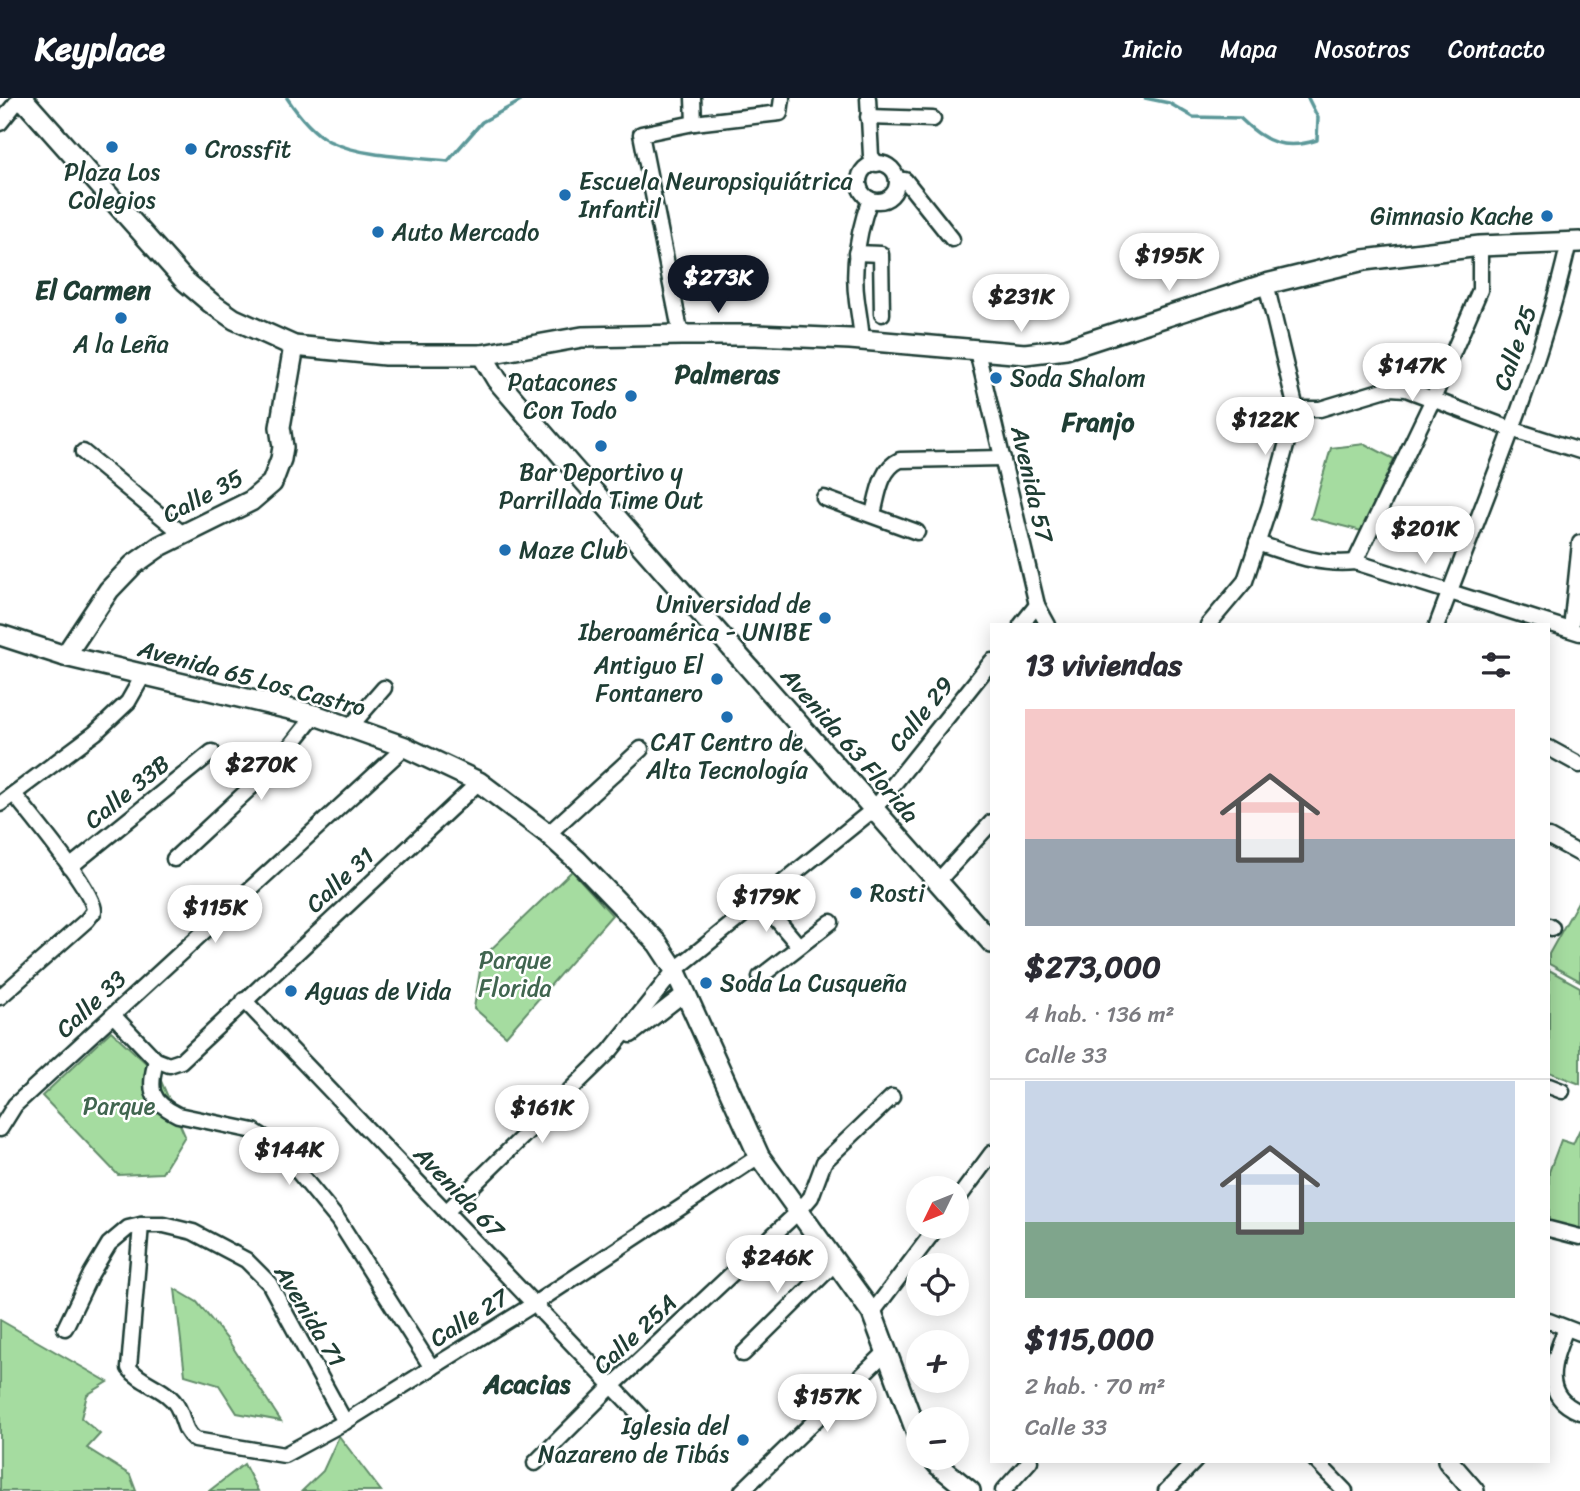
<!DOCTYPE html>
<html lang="es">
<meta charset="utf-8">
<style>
:root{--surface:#fff;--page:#f7f7f7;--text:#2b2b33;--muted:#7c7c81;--line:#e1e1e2;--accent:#111827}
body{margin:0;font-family:Sriracha,sans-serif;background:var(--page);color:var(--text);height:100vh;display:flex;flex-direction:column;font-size:26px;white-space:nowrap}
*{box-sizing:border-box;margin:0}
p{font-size:23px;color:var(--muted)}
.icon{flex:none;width:38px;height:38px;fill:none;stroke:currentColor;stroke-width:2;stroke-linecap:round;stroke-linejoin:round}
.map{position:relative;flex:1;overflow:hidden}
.sheet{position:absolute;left:990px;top:525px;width:560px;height:840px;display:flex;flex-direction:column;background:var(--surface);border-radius:0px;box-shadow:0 4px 18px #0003}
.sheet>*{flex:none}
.needle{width:46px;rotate:227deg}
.fabs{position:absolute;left:906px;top:1078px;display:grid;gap:14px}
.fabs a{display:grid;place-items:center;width:63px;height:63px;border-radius:50%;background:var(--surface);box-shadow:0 4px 18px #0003;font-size:35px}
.price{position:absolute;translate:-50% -60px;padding:0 16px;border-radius:24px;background:#fff;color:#222;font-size:23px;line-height:46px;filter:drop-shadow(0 2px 4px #0008)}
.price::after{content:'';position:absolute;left:50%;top:42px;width:21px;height:16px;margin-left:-10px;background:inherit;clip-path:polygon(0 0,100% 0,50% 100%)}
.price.selected{background:var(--accent);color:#fff}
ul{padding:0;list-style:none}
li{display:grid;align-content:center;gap:14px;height:371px;padding:0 35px}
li+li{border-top:2px solid var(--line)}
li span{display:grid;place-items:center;height:217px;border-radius:0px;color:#555}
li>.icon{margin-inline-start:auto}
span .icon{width:126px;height:126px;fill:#fffc;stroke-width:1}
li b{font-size:30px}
h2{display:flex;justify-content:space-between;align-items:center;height:84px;padding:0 35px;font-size:30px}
header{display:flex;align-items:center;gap:42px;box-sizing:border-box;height:98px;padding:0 35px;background:var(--accent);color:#fff}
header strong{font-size:33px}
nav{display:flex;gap:38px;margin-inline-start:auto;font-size:24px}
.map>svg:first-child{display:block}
</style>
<header>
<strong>Keyplace</strong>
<nav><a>Inicio</a><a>Mapa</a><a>Nosotros</a><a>Contacto</a></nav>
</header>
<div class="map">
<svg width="1580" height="1393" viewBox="0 0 1580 1393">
<rect width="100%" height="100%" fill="#fff"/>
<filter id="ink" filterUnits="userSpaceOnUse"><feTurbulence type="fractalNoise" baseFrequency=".0143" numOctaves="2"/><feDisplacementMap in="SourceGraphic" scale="14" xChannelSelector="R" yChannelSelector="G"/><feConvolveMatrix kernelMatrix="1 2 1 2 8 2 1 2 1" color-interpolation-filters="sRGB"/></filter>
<g filter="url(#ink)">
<g fill="#a5dca0" stroke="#628c6a" stroke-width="2">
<path d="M 1365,346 L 1394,361 L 1362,433 L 1311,420 L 1331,350 Z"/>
<path d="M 572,773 L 612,817 L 506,938 L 474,910 L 482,860 Z"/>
<path d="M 1580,800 L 1580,883 L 1549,866 L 1549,856 Z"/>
<path d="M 1549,872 L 1580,889 L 1580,986 L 1549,974 Z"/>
<path d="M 111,933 L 158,976 L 185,1038 L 162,1075 L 118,1077 L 42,998 Z"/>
<path d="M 1580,1031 L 1580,1139 L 1549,1132 L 1549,1074 L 1561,1042 L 1573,1046 Z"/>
<path d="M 175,1191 L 197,1204 L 228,1242 L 281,1323 L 237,1315 L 219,1287 L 185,1277 Z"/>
<path d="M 0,1222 L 108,1284 L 87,1297 L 81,1320 L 100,1336 L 87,1350 L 130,1377 L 136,1393 L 0,1393 Z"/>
<path d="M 339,1338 L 381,1393 L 302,1393 L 323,1373 Z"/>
<path d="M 244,1366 L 258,1393 L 209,1393 Z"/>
</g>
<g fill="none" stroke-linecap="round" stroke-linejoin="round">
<g stroke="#5b9899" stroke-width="3.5">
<path d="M 287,0 C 297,15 312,34 329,43 C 362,59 411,59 448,63 L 482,24 L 519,4 L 522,0"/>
<path d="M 1145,0 L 1169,5 L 1193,19 L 1240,20 C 1264,44 1284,53 1317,42 L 1318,20 L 1308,0"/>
</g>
<g stroke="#1f3d34" stroke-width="19">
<g id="street">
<path d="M 693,0 L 694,25"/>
<path d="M 868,0 L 871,58 L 877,66"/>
<path d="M 868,19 L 933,21"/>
<path d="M 0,25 L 20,0"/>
<circle cx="878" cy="84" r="19"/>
<path d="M 897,82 L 905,82 L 952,141"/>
<path d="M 856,155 L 881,156 L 882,216"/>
<path d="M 681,237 L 641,36 L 694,25 L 780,15 L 782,0"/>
<path d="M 862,242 C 861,229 859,217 857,204 C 852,169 858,134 870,101"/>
<path d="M 977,253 L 1037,507 L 1048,527"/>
<path d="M 1296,311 L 1320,311 L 1390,290 L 1406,291 L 1511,331 L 1580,353"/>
<path d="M 83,354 L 184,437"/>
<path d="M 824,400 L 917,434"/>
<path d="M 873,416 C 878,397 880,371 900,362 L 1003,360"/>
<path d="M 1257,445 C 1290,456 1320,468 1355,464 L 1580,535"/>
<path d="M 1355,464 L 1433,301 L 1480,192 L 1480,148"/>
<path d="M 1021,527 L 1037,507"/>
<path d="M 1208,527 L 1245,483 L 1270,407 L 1296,311 L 1266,186"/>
<path d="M 1437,527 C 1484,401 1540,275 1569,144"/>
<path d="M 1571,531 L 1580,445"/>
<path d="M 349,630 L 384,590"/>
<path d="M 1549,650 L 1580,667"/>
<path d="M 0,706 L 95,635 L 128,604 L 144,576"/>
<path d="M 548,736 L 641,651"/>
<path d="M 1549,739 L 1580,756"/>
<path d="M 174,761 L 277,665 L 315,617"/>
<path d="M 70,769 L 212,654"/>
<path d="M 938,783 L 992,724"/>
<path d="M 761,803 L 799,848"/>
<path d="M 1549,828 L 1552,830"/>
<path d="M 760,879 L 831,824"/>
<path d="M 0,899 L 87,822 L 94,813 C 94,792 30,717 14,696"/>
<path d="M 244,902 L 641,1318"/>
<path d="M 113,917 L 156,962 L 169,967 L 181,963 L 479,684"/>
<path d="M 631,937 L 685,895"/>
<path d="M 156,962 C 149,991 149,1003 178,1017 L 254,1033 L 276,1047 L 338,1122 L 432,1270"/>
<path d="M 1549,988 L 1562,993"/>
<path d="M 0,1031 L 15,1007 L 405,649"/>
<path d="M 957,1102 L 992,1055"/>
<path d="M 446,1114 L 610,953 L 675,872 L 874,711 L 992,563"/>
<path d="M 141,1127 L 129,1270 C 141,1286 167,1290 177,1308 C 185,1322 182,1331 195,1342 L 284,1357 L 345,1324 L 534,1206 L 759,1058"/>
<path d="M 1549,1131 L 1580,1139"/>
<path d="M 872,1215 L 937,1129"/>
<path d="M 1549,1223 L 1580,1235"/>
<path d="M 65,1230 L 91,1176 L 109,1146 L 128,1130 L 141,1127 L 164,1127 L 193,1134 L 246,1162 L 269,1185 L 345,1324"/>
<path d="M 1566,1230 C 1554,1261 1538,1297 1580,1314"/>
<path d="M 743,1256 L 836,1164"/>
<path d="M 1316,1363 L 1345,1393"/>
<path d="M 535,1365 L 612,1288 L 799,1113 L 811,1099 L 824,1064 L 892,999"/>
<path d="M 742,1393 L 887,1253"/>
<path d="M 1003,1393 L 1030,1363"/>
<path d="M 1166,1393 L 1195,1363"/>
</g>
</g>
<g stroke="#1f3d34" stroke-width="24">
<g id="secondary">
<path d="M 22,0 L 185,183 L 211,205 L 234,221 L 294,248 L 385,257 L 482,257 L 582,239 L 681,237 L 756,237 L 850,241 L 1025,256 L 1066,251 L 1266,186 L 1364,162 L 1480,148 L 1580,144"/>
<path d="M 482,257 L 497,282 L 571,368 L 992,845"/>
<path d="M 0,537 L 65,558 L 315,617 L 405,649 L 479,684 L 548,736 L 578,763 L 658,846 L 675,872 L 759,1058 L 872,1215 L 919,1341"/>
<path d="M 65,558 L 109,492 L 133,467 L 160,448 L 251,403 L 272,385 L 281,361 L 283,349 L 280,329 L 294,248"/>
<path d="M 932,1360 L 938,1367 L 970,1393"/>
<path d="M 1448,1363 L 1474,1393"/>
</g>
</g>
<use href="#street" stroke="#fff" stroke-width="14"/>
<use href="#secondary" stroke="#fff" stroke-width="19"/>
</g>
</g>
<g fill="#1f6fb2" stroke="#fff" stroke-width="2.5">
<circle cx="112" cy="49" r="7"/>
<circle cx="191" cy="51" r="7"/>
<circle cx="565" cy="97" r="7"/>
<circle cx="1547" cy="118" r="7"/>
<circle cx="378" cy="134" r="7"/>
<circle cx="121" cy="220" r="7"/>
<circle cx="996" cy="280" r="7"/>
<circle cx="631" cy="298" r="7"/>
<circle cx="601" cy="348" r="7"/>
<circle cx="505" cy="452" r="7"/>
<circle cx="825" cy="520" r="7"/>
<circle cx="717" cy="581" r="7"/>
<circle cx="727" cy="619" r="7"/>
<circle cx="856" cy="795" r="7"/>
<circle cx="706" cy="885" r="7"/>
<circle cx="291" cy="893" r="7"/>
<circle cx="743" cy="1342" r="7"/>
</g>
<g text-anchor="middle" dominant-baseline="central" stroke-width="5" stroke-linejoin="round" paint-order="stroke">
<g font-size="24" fill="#1f3d34" stroke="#fff" text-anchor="start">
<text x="205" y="51">Crossfit</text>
<text x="112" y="74" text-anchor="middle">Plaza Los<tspan x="112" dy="28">Colegios</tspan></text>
<text x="579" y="83">Escuela Neuropsiquiátrica<tspan x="579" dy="28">Infantil</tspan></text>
<text x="1533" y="118" text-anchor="end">Gimnasio Kache</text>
<text x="392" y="134">Auto Mercado</text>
<text x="121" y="246" text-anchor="middle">A la Leña</text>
<text x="1010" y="280">Soda Shalom</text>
<text x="617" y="284" text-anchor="end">Patacones<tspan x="617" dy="28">Con Todo</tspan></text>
<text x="601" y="374" text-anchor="middle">Bar Deportivo y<tspan x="601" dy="28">Parrillada Time Out</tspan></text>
<text x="519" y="452">Maze Club</text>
<text x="811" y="506" text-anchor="end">Universidad de<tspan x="811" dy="28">Iberoamérica - UNIBE</tspan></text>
<text x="703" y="567" text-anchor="end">Antiguo El<tspan x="703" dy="28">Fontanero</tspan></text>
<text x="727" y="644" text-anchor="middle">CAT Centro de<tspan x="727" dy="28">Alta Tecnología</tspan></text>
<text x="870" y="795">Rosti</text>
<text x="720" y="885">Soda La Cusqueña</text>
<text x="305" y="893">Aguas de Vida</text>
<text x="729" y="1328" text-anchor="end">Iglesia del<tspan x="729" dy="28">Nazareno de Tibás</tspan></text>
</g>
<g font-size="24" fill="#1f3d34" stroke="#fff">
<text transform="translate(1515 250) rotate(-71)">Calle 25</text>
<text transform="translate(1032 386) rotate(77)">Avenida 57</text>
<text transform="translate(203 398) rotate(-28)">Calle 35</text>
<text transform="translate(252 580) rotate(15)">Avenida 65 Los Castro</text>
<text transform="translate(921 616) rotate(-51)">Calle 29</text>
<text transform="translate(850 647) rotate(49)">Avenida 63 Florida</text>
<text transform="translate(127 694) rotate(-39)">Calle 33B</text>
<text transform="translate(340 782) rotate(-43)">Calle 31</text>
<text transform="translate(91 906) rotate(-43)">Calle 33</text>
<text transform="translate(459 1094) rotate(46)">Avenida 67</text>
<text transform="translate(310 1218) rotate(59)">Avenida 71</text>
<text transform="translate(469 1220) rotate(-32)">Calle 27</text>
<text transform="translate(635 1236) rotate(-43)">Calle 25A</text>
</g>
<g font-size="24" fill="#40654f" stroke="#fff">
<text x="515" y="862">Parque<tspan x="515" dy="28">Florida</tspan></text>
<text x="119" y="1008">Parque</text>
</g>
<g font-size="26" font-weight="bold" fill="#1f3d34" stroke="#fff">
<text x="93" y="192">El Carmen</text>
<text x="727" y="276">Palmeras</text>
<text x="1098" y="324">Franjo</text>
<text x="527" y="1286">Acacias</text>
</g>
</g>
</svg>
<div class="fabs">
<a><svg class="needle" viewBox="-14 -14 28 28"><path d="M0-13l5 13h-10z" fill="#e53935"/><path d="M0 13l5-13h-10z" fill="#7c7c81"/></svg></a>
<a><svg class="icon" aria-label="locate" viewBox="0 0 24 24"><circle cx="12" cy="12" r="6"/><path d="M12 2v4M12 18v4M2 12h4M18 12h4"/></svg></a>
<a>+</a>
<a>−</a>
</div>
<b class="price" style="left:1169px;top:195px">$195K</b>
<b class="price selected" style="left:718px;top:217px">$273K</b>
<b class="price" style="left:1021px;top:236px">$231K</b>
<b class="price" style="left:1412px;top:305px">$147K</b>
<b class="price" style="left:1265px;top:359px">$122K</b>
<b class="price" style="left:1425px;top:468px">$201K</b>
<b class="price" style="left:261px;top:704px">$270K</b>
<b class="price" style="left:766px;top:836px">$179K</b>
<b class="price" style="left:215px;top:847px">$115K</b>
<b class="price" style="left:542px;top:1047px">$161K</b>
<b class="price" style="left:289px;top:1089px">$144K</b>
<b class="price" style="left:777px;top:1197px">$246K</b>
<b class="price" style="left:827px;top:1336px">$157K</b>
<section class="sheet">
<h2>13 viviendas<svg class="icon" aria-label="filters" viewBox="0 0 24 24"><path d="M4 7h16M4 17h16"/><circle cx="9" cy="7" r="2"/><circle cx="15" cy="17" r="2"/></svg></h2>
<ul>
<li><span style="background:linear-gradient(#f6c9c9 60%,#9aa5b1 0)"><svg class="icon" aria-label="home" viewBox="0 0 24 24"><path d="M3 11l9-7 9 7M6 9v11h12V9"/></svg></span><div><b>$273,000</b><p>4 hab. · 136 m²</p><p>Calle 33</p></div></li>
<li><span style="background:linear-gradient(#c9d6e8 65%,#7fa58c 0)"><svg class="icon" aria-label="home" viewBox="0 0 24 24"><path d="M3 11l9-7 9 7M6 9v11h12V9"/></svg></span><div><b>$115,000</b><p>2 hab. · 70 m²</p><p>Calle 33</p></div></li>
</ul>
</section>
</div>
